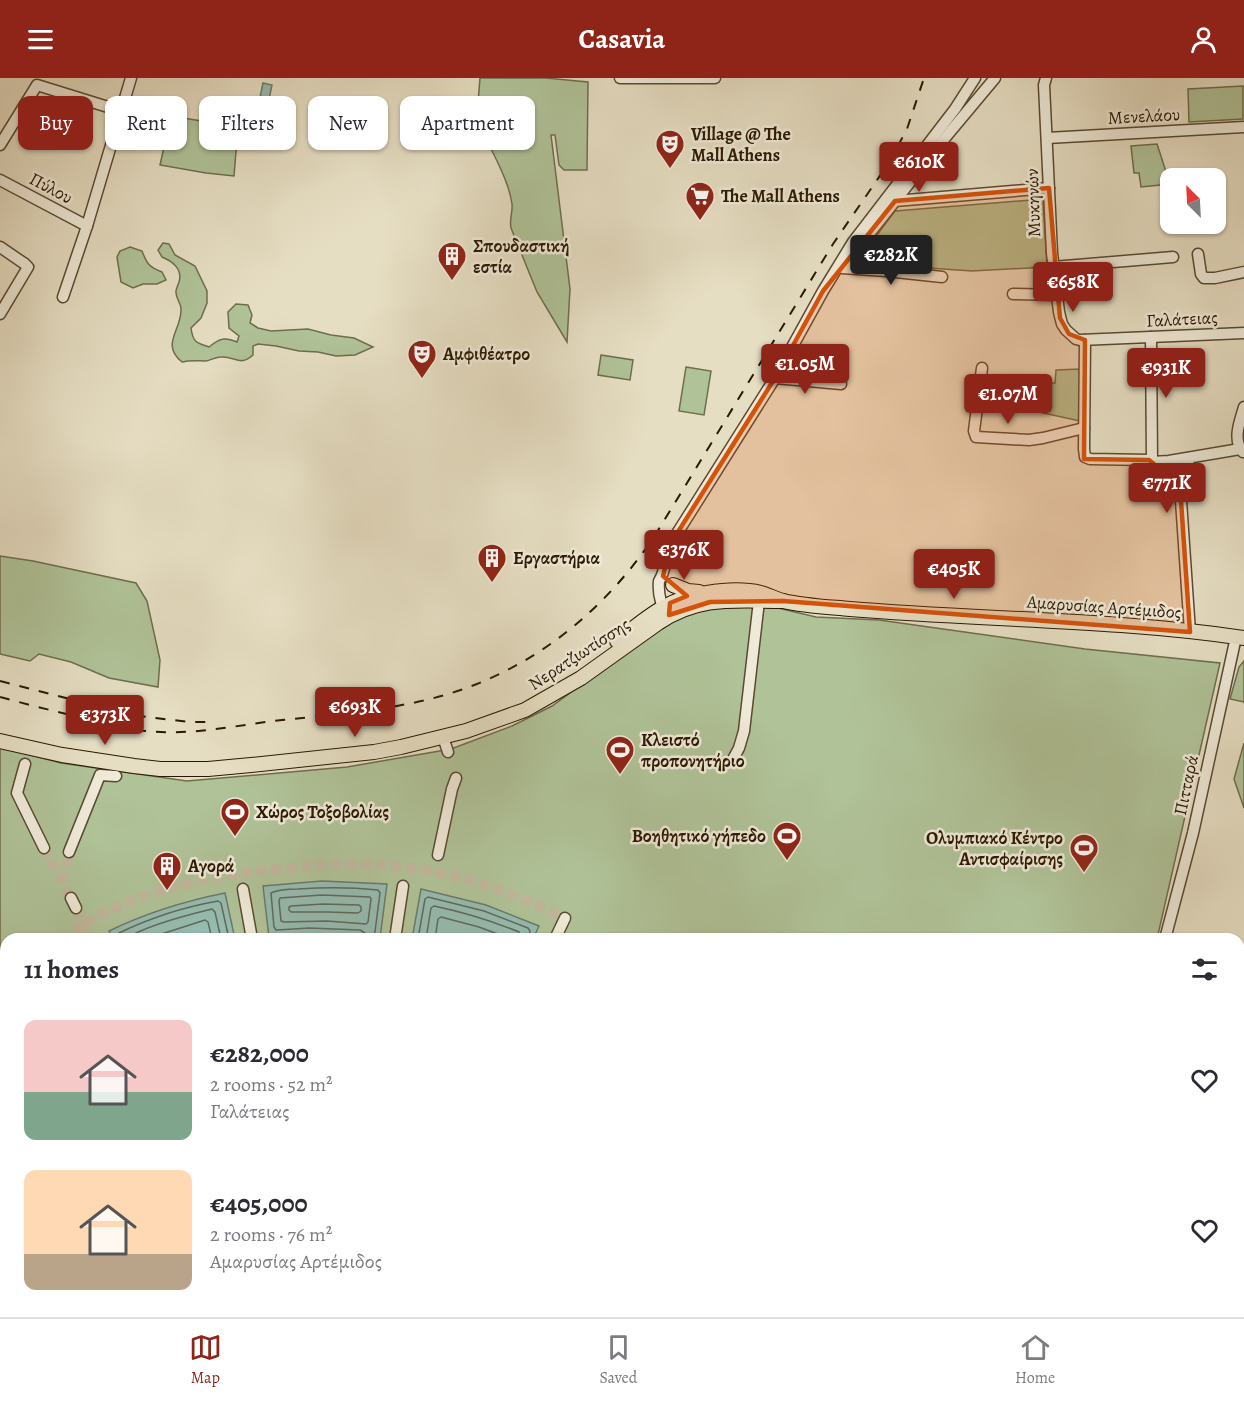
<!DOCTYPE html>
<meta charset="utf-8">
<style>
:root{--surface:#fff;--page:#f2f2f3;--text:#2b2b33;--muted:#7c7c81;--line:#e1e1e2;--accent:#8f2418}
body{margin:0;font-family:Alegreya,serif;background:var(--page);color:var(--text);height:100vh;display:flex;flex-direction:column;font-size:22px;white-space:nowrap}
*{box-sizing:border-box;margin:0}
p{font-size:20px;color:var(--muted)}
.icon{flex:none;width:33px;height:33px;fill:none;stroke:currentColor;stroke-width:2;stroke-linecap:round;stroke-linejoin:round}
.map{position:relative;flex:1;overflow:hidden}
.panel{position:absolute;left:0px;top:855px;width:1245px;height:384px;display:flex;flex-direction:column;background:var(--surface);border-radius:18px 18px 0 0;box-shadow:0 2px 4px #0004}
.panel>*{flex:none}
.guide{position:absolute;left:18px;top:18px;width:600px;height:54px;display:flex;gap:12px}
.needle{width:39px;rotate:336deg}
.tools{position:absolute;left:1160px;top:90px;display:grid;gap:12px}
.tools a{display:grid;place-items:center;width:66px;height:66px;border-radius:12px;background:var(--surface);box-shadow:0 2px 4px #0004;font-size:30px}
.price{position:absolute;translate:-50% -51px;padding:0 14px;border-radius:6px;background:var(--accent);color:#fff;font-size:20px;line-height:39px;filter:drop-shadow(0 2px 3px #0008)}
.price::after{content:'';position:absolute;left:50%;top:36px;width:18px;height:14px;margin-left:-9px;background:inherit;clip-path:polygon(0 0,100% 0,50% 100%)}
.price.on{background:#222;color:#fff}
ul{padding:0;list-style:none}
li{display:flex;align-items:center;gap:18px;height:150px;padding:0 24px}
li span{display:grid;place-items:center;flex:none;width:168px;height:120px;border-radius:12px;color:#555}
li>.icon{margin-inline-start:auto}
span .icon{width:72px;height:72px;fill:#fffc;stroke-width:1}
li b{font-size:26px}
h2{display:flex;justify-content:space-between;align-items:center;height:72px;padding:0 24px;font-size:26px}
.pill{padding:0 21px;border-radius:12px;background:var(--surface);box-shadow:0 2px 4px #0004;font-size:21px;line-height:54px}
.pill.on{background:var(--accent);color:#fff}
header{display:flex;justify-content:space-between;align-items:center;height:78px;padding:0 24px;background:var(--accent);color:#fff;font-size:27px;font-weight:700}
.menu{display:flex;justify-content:space-around;align-items:center;height:84px;border-top:2px solid var(--line);background:var(--surface);font-size:16px;color:var(--muted)}
.menu a{display:grid;justify-items:center;gap:3px}
.menu .on{color:var(--accent)}
.map>svg:first-child{display:block}
</style>
<header><svg class="icon" aria-label="menu" viewBox="0 0 24 24"><path d="M4 6h16M4 12h16M4 18h16"/></svg>Casavia<svg class="icon" aria-label="person" viewBox="0 0 24 24"><circle cx="12" cy="8" r="4"/><path d="M4 21q1-7 8-7t8 7"/></svg></header>
<div class="map">
<svg width="1244" height="1239" viewBox="0 0 1244 1239">
<rect width="100%" height="100%" fill="#e6dec3"/>
<filter id="stains"><feTurbulence type="fractalNoise" baseFrequency=".00333" numOctaves="4"/><feColorMatrix values="0 0 0 0 .2 0 0 0 0 .09 0 0 0 0 .02 0 0 0 .5 -.17"/></filter>
<radialGradient id="worn" r=".72"><stop offset=".6" stop-color="#630" stop-opacity="0"/><stop offset="1" stop-color="#630" stop-opacity=".3"/></radialGradient>
<g fill="#b0c298" stroke="#6e6d4d" stroke-width="1.5">
<path d="M 480,0 L 546,0 L 588,4 L 587,92 L 564,92 L 559,87 L 555,57 L 551,57 L 570,211 L 567,264 L 537,214 L 511,150 C 509,142 513,134 512,126 C 509,104 496,82 487,62 L 478,59 L 476,50 Z"/>
<path d="M 1243,8 L 1243,41 L 1189,44 L 1188,11 Z"/>
<path d="M 171,38 L 238,49 L 234,98 L 206,95 L 160,87 Z"/>
<path d="M 1157,66 L 1170,106 L 1141,109 L 1139,95 L 1134,95 L 1131,68 Z"/>
<path d="M 1043,121 L 1047,189 L 972,193 L 856,185 L 895,133 Z"/>
<path d="M 163,165 L 169,166 L 175,177 L 195,188 L 207,213 L 207,225 L 201,240 L 191,250 C 193,265 197,265 209,269 C 220,260 225,259 237,264 L 239,258 L 229,250 L 228,234 L 236,226 L 248,227 L 252,237 L 250,245 L 258,250 L 271,253 L 308,251 L 331,257 L 354,260 L 373,269 L 355,277 L 336,278 L 318,274 L 299,273 L 276,268 L 258,266 L 253,268 L 253,277 C 240,289 235,278 221,279 C 216,279 211,282 206,283 C 197,283 191,282 182,284 C 160,266 182,252 181,231 C 181,225 175,219 176,213 C 176,212 179,204 179,204 C 183,191 172,183 162,179 L 158,172 Z"/>
<path d="M 130,169 L 142,173 C 147,186 149,189 162,194 L 166,202 L 157,206 L 143,206 L 133,210 L 121,204 L 117,179 L 120,173 Z"/>
<path d="M 601,277 L 633,282 L 630,302 L 598,297 Z"/>
<path d="M 686,289 L 711,293 L 704,337 L 679,333 Z"/>
<path d="M 1081,291 L 1080,343 L 1034,333 L 1036,305 L 1055,305 L 1056,292 Z"/>
<path d="M 0,478 L 33,483 L 136,505 L 147,523 L 160,582 L 158,609 L 109,600 L 71,584 L 39,576 L 30,583 L 0,576 Z"/>
<path d="M 734,526 L 778,530 L 816,539 L 879,542 L 1085,571 L 1220,585 L 1157,861 L 6,861 L 6,1233 L 1234,1233 L 1236,1239 L 0,1239 L 0,669 L 61,685 L 187,703 L 347,689 L 451,671 L 512,648 L 552,628 L 667,544 L 697,533 Z"/>
<path d="M 1244,583 L 1244,624 L 1230,621 L 1239,589 Z"/>
<path d="M 1244,665 L 1244,730 L 1234,701 Z"/>
<path d="M 1244,1105 L 1244,1193 L 1239,1179 L 1239,1134 L 1242,1129 Z"/>
</g>
<g fill="#96bcb1" stroke="#6b7a6b" stroke-width="1.5">
<path d="M 263,5 L 272,7 L 268,26 L 259,24 Z"/>
<path d="M 322,803 L 387,806 L 380,860 C 343,857 306,854 269,859 L 263,808 Z"/>
<path d="M 421,811 L 486,827 L 539,848 L 533,861 L 412,861 Z"/>
<path d="M 225,815 L 235,861 L 113,861 L 109,853 C 146,835 185,823 225,815 Z"/>
<path d="M 6,921 L 6,975 L 0,968 L 0,927 Z"/>
</g>
<g fill="none" stroke-linecap="round" stroke-linejoin="round">
<g stroke="#606a5a" stroke-width="1.5">
<path d="M 322,817 L 370,819 L 371,821 L 368,844 L 366,846 L 327,843 L 284,844 L 281,843 L 279,823 L 280,820 Z"/>
<path d="M 323,826 L 359,827 L 361,829 L 361,833 L 358,835 L 328,834 L 291,834 L 289,832 L 289,829 L 291,828 Z"/>
<path d="M 118,861 L 119,855 C 150,840 184,829 218,823 L 221,825 L 229,861"/>
<path d="M 125,861 C 147,847 187,837 212,831 L 215,834 L 221,861"/>
<path d="M 146,861 L 205,842 L 208,844 L 212,861"/>
<path d="M 367,861 L 365,855 L 360,852 L 309,850 L 276,852 L 274,849 L 271,815 C 279,811 289,811 298,811 C 325,809 351,809 378,812 L 380,815 L 374,861"/>
<path d="M 418,861 L 425,821 L 428,819 L 484,833 L 528,850 L 530,853 L 528,861"/>
<path d="M 426,861 L 431,830 L 434,828 C 463,834 492,843 519,854 L 520,861"/>
<path d="M 435,861 L 438,841 L 441,839 L 479,849 L 511,861"/>
</g>
<g stroke="#c1b69c" stroke-width="10" stroke-dasharray="10 5" stroke-linecap="butt">
<path d="M 44,770 L 71,820"/>
<path d="M 62,803 L 69,774"/>
<path d="M 76,830 L 92,861"/>
<path d="M 60,861 C 81,848 102,835 124,826 C 177,804 235,794 292,790 C 316,788 341,785 365,786 C 385,786 408,789 428,793 C 476,801 521,819 565,840"/>
<path d="M 0,903 L 6,898"/>
</g>
<g stroke="#5a4a32" stroke-width="13">
<g id="minor">
<path d="M 620,0 L 715,0"/>
<path d="M 1046,0 L 1044,7 L 1052,175 L 1059,234 L 1062,246 L 1066,252 L 1076,261 L 1080,262 L 1244,255"/>
<path d="M 1047,60 L 1244,49"/>
<path d="M 0,67 L 37,7 L 121,33"/>
<path d="M 0,102 L 87,148"/>
<path d="M 895,123 L 1049,110"/>
<path d="M 0,169 L 25,186 L 28,189 L 0,236"/>
<path d="M 1198,176 L 1201,196 L 1204,200 L 1215,200 L 1244,194"/>
<path d="M 846,185 L 949,55 L 995,0"/>
<path d="M 1053,189 L 1173,179"/>
<path d="M 842,190 L 886,193 L 942,199"/>
<path d="M 1013,216 L 1057,217"/>
<path d="M 63,219 L 87,148 L 131,0"/>
<path d="M 1151,259 L 1152,384 L 1169,383 L 1240,371"/>
<path d="M 1085,262 L 1084,371 L 1085,379 L 1090,381 L 1149,382 L 1152,384 L 1176,406 L 1180,408 L 1190,554"/>
<path d="M 982,290 L 974,353 L 976,359 L 1029,362 L 1043,360 L 1084,350"/>
<path d="M 775,300 L 841,306"/>
<path d="M 1243,374 C 1232,362 1240,343 1244,329"/>
<path d="M 1180,408 L 1185,406 L 1189,380"/>
<path d="M 667,535 C 660,526 658,515 659,503 C 666,493 665,478 671,465 L 775,300 L 823,213 L 853,164 L 955,31 L 975,0"/>
<path d="M 443,659 L 448,674"/>
<path d="M 732,683 L 739,670 L 744,653 L 759,523"/>
<path d="M 25,686 L 17,715 L 44,770"/>
<path d="M 69,774 L 100,697 L 116,698"/>
<path d="M 438,777 L 452,711 L 456,700"/>
<path d="M 243,811 L 252,861"/>
<path d="M 71,820 L 76,830"/>
<path d="M 395,861 L 403,808"/>
<path d="M 555,861 L 565,840"/>
<path d="M 1165,861 L 1193,755 L 1236,559"/>
<path d="M 1239,945 L 1244,931"/>
<path d="M 0,1041 L 6,1042"/>
<path d="M 0,1068 L 6,1068"/>
<path d="M 1239,1221 L 1244,1236"/>
<path d="M 107,1233 L 105,1234 L 109,1239"/>
<path d="M 142,1233 L 146,1239"/>
<path d="M 1036,1233 L 1042,1239"/>
<path d="M 63,1239 L 66,1237 L 66,1233"/>
<path d="M 735,1239 L 739,1233"/>
<path d="M 1100,1239 L 1106,1233"/>
</g>
</g>
<g stroke="#2b1802" stroke-width="16">
<g id="major">
<path d="M 673,507 L 688,513 L 699,514"/>
<path d="M 617,563 C 648,539 666,521 707,515 C 725,512 744,511 761,515 C 769,517 775,521 783,523 C 805,528 828,529 850,531 C 982,542 1114,541 1244,560"/>
<path d="M 0,663 L 62,677 L 134,688 L 160,691 L 208,691 L 251,687 L 374,674 L 401,669 L 466,653 L 525,632 L 581,600 L 658,545 C 700,517 735,523 783,523"/>
</g>
</g>
<use href="#minor" stroke="#efead8" stroke-width="10"/>
<use href="#major" stroke="#e6dec3" stroke-width="14"/>
<g stroke="#2b1802" stroke-width="2" stroke-dasharray="10 10" stroke-linecap="butt">
<path d="M 0,603 L 131,637 L 189,644 L 213,644"/>
<path d="M 0,619 C 26,626 53,633 79,639 C 102,645 123,651 146,653 C 192,658 237,647 282,642 C 330,637 379,633 426,622 C 523,599 599,540 654,459 L 833,166 L 888,86 L 907,51 L 924,0"/>
</g>
</g>
<path fill="#d5520b" fill-opacity="0.2" stroke="#d5520b" stroke-width="4.5" stroke-linejoin="round" d="M 1049,110 L 1060,240 L 1069,256 L 1085,262 L 1084,381 L 1149,382 L 1180,408 L 1190,554 L 783,523 L 710,524 L 669,537 L 670,525 L 687,518 L 663,498 L 671,465 L 775,300 L 823,213 L 895,123 Z"/>
<defs>
<g id="theatre-pin" transform="scale(1.5)"><path d="M0 17L-7.5 6A9.5 9.5 0 1 1 7.5 6Z" fill="#8f2418" stroke="#efead8"/><path d="M-5-5.5Q0-4 5-5.5V0Q5 5 0 6Q-5 5-5 0ZM-3.3-2.5H-1v1.5H-3.3ZM1-2.5H3.3v1.5H1ZM-2.8 1Q0 5.5 2.8 1Z" fill="#fff"/></g>
<g id="supermarket-pin" transform="scale(1.5)"><path d="M0 17L-7.5 6A9.5 9.5 0 1 1 7.5 6Z" fill="#8f2418" stroke="#efead8"/><path d="M-6-5.5h2.5l.6 2H6L4.5 2H-2.5L-4.4-4H-6ZM-1.5 3.2a1.3 1.3 0 1 0 .1 0ZM3 3.2a1.3 1.3 0 1 0 .1 0Z" fill="#fff"/></g>
<g id="building-pin" transform="scale(1.5)"><path d="M0 17L-7.5 6A9.5 9.5 0 1 1 7.5 6Z" fill="#8f2418" stroke="#efead8"/><path d="M-4-6H4V6H1V3H-1V6H-4ZM-2.5-4.3h1.7v1.8h-1.7ZM.8-4.3h1.7v1.8H.8ZM-2.5-1h1.7V.8h-1.7ZM.8-1h1.7V.8H.8Z" fill="#fff"/></g>
<g id="stadium-pin" transform="scale(1.5)"><path d="M0 17L-7.5 6A9.5 9.5 0 1 1 7.5 6Z" fill="#8f2418" stroke="#efead8"/><path d="M0-5a6.5 5 0 1 0 0 10a6.5 5 0 1 0 0-10ZM-3.5-1.8h7v3.6h-7Z" fill="#fff"/></g>
</defs>
<g fill-rule="evenodd">
<use href="#theatre-pin" x="670" y="66"/>
<use href="#supermarket-pin" x="700" y="118"/>
<use href="#building-pin" x="452" y="178"/>
<use href="#theatre-pin" x="422" y="276"/>
<use href="#building-pin" x="492" y="480"/>
<use href="#stadium-pin" x="620" y="672"/>
<use href="#stadium-pin" x="235" y="734"/>
<use href="#stadium-pin" x="787" y="758"/>
<use href="#stadium-pin" x="1084" y="770"/>
<use href="#building-pin" x="167" y="788"/>
</g>
<g text-anchor="middle" dominant-baseline="central" stroke-width="5" stroke-linejoin="round" paint-order="stroke">
<g font-size="18" fill="#2b1802" stroke="#efead8">
<text transform="translate(1144 38) rotate(-3)">Μενελάου</text>
<text transform="translate(51 110) rotate(28)">Πύλου</text>
<text transform="translate(1033 125) rotate(-92)">Μυκηνών</text>
<text transform="translate(1182 241) rotate(-3)">Γαλάτειας</text>
<text transform="translate(1104 529) rotate(4)">Αμαρυσίας Αρτέμιδος</text>
<text transform="translate(579 576) rotate(-33)">Νερατζιωτίσσης</text>
<text transform="translate(1186 707) rotate(-78)">Πιτταρά</text>
</g>
<g font-size="18" font-weight="bold" fill="#2b1802" stroke="#efead8" text-anchor="start">
<text x="691" y="56">Village @ The<tspan x="691" dy="21">Mall Athens</tspan></text>
<text x="721" y="118">The Mall Athens</text>
<text x="473" y="168">Σπουδαστική<tspan x="473" dy="21">εστία</tspan></text>
<text x="443" y="276">Αμφιθέατρο</text>
<text x="513" y="480">Εργαστήρια</text>
<text x="641" y="662">Κλειστό<tspan x="641" dy="21">προπονητήριο</tspan></text>
<text x="256" y="734">Χώρος Τοξοβολίας</text>
<text x="766" y="758" text-anchor="end">Βοηθητικό γήπεδο</text>
<text x="1063" y="760" text-anchor="end">Ολυμπιακό Κέντρο<tspan x="1063" dy="21">Αντισφαίρισης</tspan></text>
<text x="188" y="788">Αγορά</text>
</g>
</g>
<rect width="100%" height="100%" filter="url(#stains)"/>
<rect width="100%" height="100%" fill="url(#worn)"/>
</svg>
<div class="tools">
<a><svg class="needle" viewBox="-14 -14 28 28"><path d="M0-13l5 13h-10z" fill="#e53935"/><path d="M0 13l5-13h-10z" fill="#7c7c81"/></svg></a>
</div>
<b class="price" style="left:919px;top:115px">€610K</b>
<b class="price on" style="left:891px;top:208px">€282K</b>
<b class="price" style="left:1073px;top:235px">€658K</b>
<b class="price" style="left:805px;top:317px">€1.05M</b>
<b class="price" style="left:1166px;top:321px">€931K</b>
<b class="price" style="left:1008px;top:347px">€1.07M</b>
<b class="price" style="left:1167px;top:436px">€771K</b>
<b class="price" style="left:684px;top:503px">€376K</b>
<b class="price" style="left:954px;top:522px">€405K</b>
<b class="price" style="left:355px;top:660px">€693K</b>
<b class="price" style="left:105px;top:668px">€373K</b>
<div class="guide">
<a class="pill on">Buy</a>
<a class="pill">Rent</a>
<a class="pill">Filters</a>
<a class="pill">New</a>
<a class="pill">Apartment</a>
</div>
<section class="panel">
<h2>11 homes<svg class="icon" aria-label="filters" viewBox="0 0 24 24"><path d="M4 7h16M4 17h16"/><circle cx="9" cy="7" r="2"/><circle cx="15" cy="17" r="2"/></svg></h2>
<ul>
<li><span style="background:linear-gradient(#f6c9c9 60%,#7fa58c 0)"><svg class="icon" aria-label="home" viewBox="0 0 24 24"><path d="M3 11l9-7 9 7M6 9v11h12V9"/></svg></span><div><b>€282,000</b><p>2 rooms · 52 m²</p><p>Γαλάτειας</p></div><svg class="icon" aria-label="heart" viewBox="0 0 24 24"><path d="M12 20l-8-8c-3-5 5-10 8-4 3-6 11-1 8 4z"/></svg></li>
<li><span style="background:linear-gradient(#ffd9b3 70%,#b9a48a 0)"><svg class="icon" aria-label="home" viewBox="0 0 24 24"><path d="M3 11l9-7 9 7M6 9v11h12V9"/></svg></span><div><b>€405,000</b><p>2 rooms · 76 m²</p><p>Αμαρυσίας Αρτέμιδος</p></div><svg class="icon" aria-label="heart" viewBox="0 0 24 24"><path d="M12 20l-8-8c-3-5 5-10 8-4 3-6 11-1 8 4z"/></svg></li>
</ul>
</section>
</div>
<nav class="menu">
<a class="on"><svg class="icon" aria-label="map" viewBox="0 0 24 24"><path d="M3 6l6-2 6 2 6-2v14l-6 2-6-2-6 2zM9 4v14M15 6v14"/></svg>Map</a>
<a><svg class="icon" aria-label="saved" viewBox="0 0 24 24"><path d="M7 4h10v16l-5-4-5 4z"/></svg>Saved</a>
<a><svg class="icon" aria-label="home" viewBox="0 0 24 24"><path d="M3 11l9-7 9 7M6 9v11h12V9"/></svg>Home</a>
</nav>
